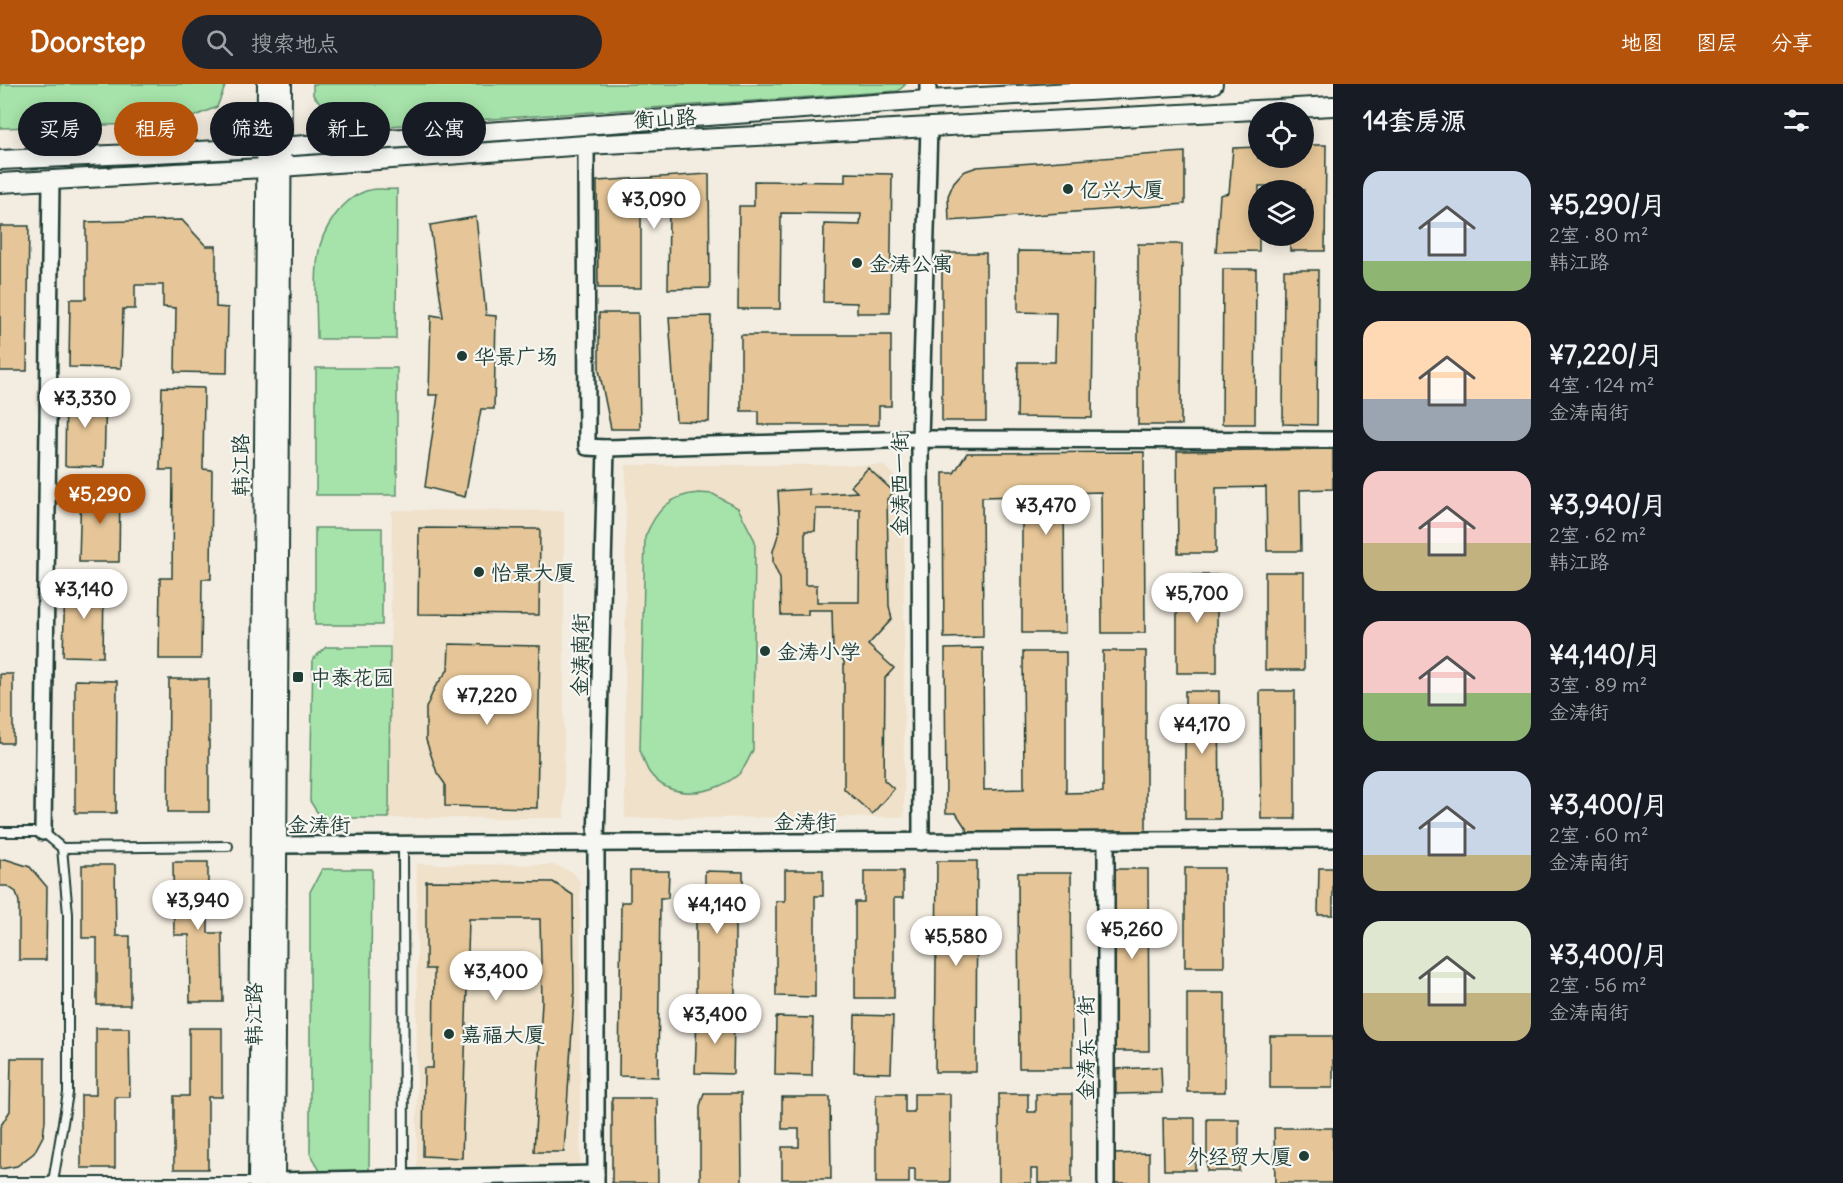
<!DOCTYPE html>
<html lang="zh">
<meta charset="utf-8">
<style>
:root{--surface:#171b24;--page:#20242c;--text:#f1f3f6;--muted:#9ea1a6;--accent:#b45309}
body{margin:0;font-family:Delius,"LXGW WenKai TC",sans-serif;background:var(--page);color:var(--text);height:100vh;display:flex;flex-direction:column;font-size:22px;white-space:nowrap}
*{box-sizing:border-box;margin:0}
p{font-size:20px;color:var(--muted)}
.icon{flex:none;width:33px;height:33px;fill:none;stroke:currentColor;stroke-width:2;stroke-linecap:round;stroke-linejoin:round}
.map{position:relative;flex:1;overflow:hidden}
.panel{display:flex;flex-direction:column;background:var(--surface);width:510px}
.panel>*{flex:none}
.guide{position:absolute;left:18px;top:18px;width:570px;height:54px;display:flex;gap:12px}
.fabs{position:absolute;left:1248px;top:18px;display:grid;gap:12px}
.fabs a{display:grid;place-items:center;width:66px;height:66px;border-radius:50%;background:var(--surface);box-shadow:0 3px 15px #0003;font-size:30px}
.price{position:absolute;translate:-50% -51px;padding:0 14px;border-radius:21px;background:#fff;color:#222;font-size:20px;line-height:39px;filter:drop-shadow(0 2px 3px #0008)}
.price::after{content:'';position:absolute;left:50%;top:36px;width:18px;height:14px;margin-left:-9px;background:inherit;clip-path:polygon(0 0,100% 0,50% 100%)}
.price.selected{background:var(--accent);color:#fff}
ul{padding:0;list-style:none}
li{display:flex;align-items:center;gap:18px;height:150px;padding:0 30px}
li span{display:grid;place-items:center;flex:none;width:168px;height:120px;border-radius:18px;color:#555}
li>.icon{margin-inline-start:auto}
span .icon{width:72px;height:72px;fill:#fffc;stroke-width:1}
li b{font-size:26px}
h2{display:flex;justify-content:space-between;align-items:center;height:72px;padding:0 30px;font-size:26px}
.tag{padding:0 21px;border-radius:27px;background:var(--surface);box-shadow:0 3px 15px #0003;font-size:21px;line-height:54px}
.tag.selected{background:var(--accent);color:#fff}
header{display:flex;align-items:center;gap:36px;box-sizing:border-box;height:84px;padding:0 30px;background:var(--accent);color:#fff}
header strong{font-size:28px}
nav{display:flex;gap:33px;margin-inline-start:auto;font-size:21px}
.search{width:420px;height:54px;background:var(--page);display:flex;align-items:center;gap:15px;box-sizing:border-box;padding:0 21px;border-radius:33px;color:var(--muted);font-size:22px}
main{display:flex;flex:1;min-height:0}
.map>svg:first-child{display:block}
</style>
<header>
<strong>Doorstep</strong>
<div class="search"><svg class="icon" aria-label="search" viewBox="0 0 24 24"><circle cx="10" cy="10" r="6"/><path d="M15 15l6 6"/></svg>搜索地点</div>
<nav><a>地图</a><a>图层</a><a>分享</a></nav>
</header>
<main>
<div class="map">
<svg width="1333" height="1099" viewBox="0 0 1333 1099">
<rect width="100%" height="100%" fill="#f3ece0"/>
<filter id="ink" filterUnits="userSpaceOnUse"><feTurbulence type="fractalNoise" baseFrequency=".0167" numOctaves="2"/><feDisplacementMap in="SourceGraphic" scale="12" xChannelSelector="R" yChannelSelector="G"/><feConvolveMatrix kernelMatrix="1 2 1 2 8 2 1 2 1" color-interpolation-filters="sRGB"/></filter>
<g filter="url(#ink)">
<g fill="#efe1ca">
<path d="M 626,381 L 883,381 L 904,401 L 904,733 L 625,734 Z"/>
<path d="M 392,426 L 564,427 L 564,734 L 389,734 Z"/>
<path d="M 417,780 L 553,781 L 573,788 L 580,798 L 580,1081 L 417,1083 Z"/>
</g>
<g fill="#a6e3aa" stroke="#62906f" stroke-width="1.5">
<path d="M 0,0 L 226,0 L 217,23 L 178,39 L 0,44 Z"/>
<path d="M 313,0 L 906,0 L 898,7 L 344,45 L 313,11 Z"/>
<path d="M 397,105 L 396,255 L 317,255 C 317,228 314,199 318,172 C 321,146 343,112 370,106 C 378,104 389,106 397,105 Z"/>
<rect x="316" y="284" width="81" height="127"/>
<path d="M 699,409 L 713,410 L 738,424 L 755,457 L 753,666 C 749,674 745,684 739,690 C 715,711 670,718 649,688 C 645,682 643,673 640,666 L 645,453 C 656,427 669,411 699,409 Z"/>
<rect x="315" y="444" width="67" height="97"/>
<path d="M 326,563 L 390,563 L 389,734 L 329,734 L 317,728 L 310,717 L 313,575 Z"/>
<path d="M 322,785 L 372,785 L 369,1087 L 320,1087 L 310,1068 L 310,808 Z"/>
</g>
<g fill="#e6c698" stroke="#1f3d34" stroke-width="1.5" fill-rule="evenodd">
<path d="M 1304,61 L 1326,61 L 1325,167 L 1290,167 L 1290,152 L 1304,152 L 1304,106 L 1290,106 L 1290,102 L 1259,102 L 1259,167 L 1216,168 L 1220,111 L 1229,109 L 1233,64 L 1258,63 L 1258,74 L 1304,74 Z"/>
<path d="M 1185,68 L 1185,120 L 949,137 L 948,112 L 954,98 L 963,88 L 977,83 Z"/>
<path d="M 845,89 L 892,90 L 890,229 L 857,229 L 857,219 L 823,218 L 824,140 L 860,141 L 861,130 L 781,129 L 780,225 L 738,225 L 739,122 L 754,122 L 754,97 L 845,98 Z"/>
<path d="M 709,90 L 710,204 L 668,205 L 669,126 L 641,125 L 641,204 L 598,204 L 597,97 Z"/>
<path d="M 476,133 L 486,231 L 496,232 L 494,325 L 481,325 L 465,413 L 425,403 L 438,311 L 429,311 L 431,231 L 443,233 L 430,141 Z"/>
<path d="M 182,136 L 206,162 L 216,162 L 216,223 L 228,224 L 227,289 L 175,288 L 176,224 L 163,223 L 163,201 L 135,201 L 135,225 L 123,225 L 121,284 L 69,283 L 70,215 L 86,215 L 86,138 Z"/>
<path d="M 0,142 L 29,142 L 27,287 L 0,287 Z"/>
<path d="M 1138,160 L 1182,160 L 1181,341 L 1138,341 Z"/>
<path d="M 1018,167 L 1094,168 L 1092,334 L 1017,333 L 1018,278 L 1055,278 L 1056,229 L 1018,228 Z"/>
<rect x="942" y="169" width="44" height="168"/>
<path d="M 1223,185 L 1256,185 L 1255,340 L 1222,340 Z"/>
<path d="M 1284,186 L 1318,186 L 1317,341 L 1283,340 Z"/>
<path d="M 599,229 L 638,229 L 640,345 L 611,345 L 599,286 Z"/>
<path d="M 711,232 L 709,338 L 676,337 L 669,233 Z"/>
<path d="M 741,251 L 891,251 L 891,322 L 879,322 L 879,341 L 759,341 L 759,327 L 741,327 Z"/>
<path d="M 162,303 L 204,304 L 203,385 L 212,386 L 211,495 L 202,495 L 201,575 L 159,575 L 160,494 L 172,494 L 173,386 L 160,386 Z"/>
<path d="M 66,308 L 106,309 L 104,383 L 65,382 Z"/>
<path d="M 1333,365 L 1333,405 L 1300,406 L 1301,467 L 1267,467 L 1266,403 L 1216,404 L 1216,469 L 1178,469 L 1177,367 Z"/>
<path d="M 1144,368 L 1145,549 L 1102,549 L 1101,408 L 1064,409 L 1065,549 L 1022,549 L 1022,412 L 982,413 L 983,553 L 944,554 L 943,389 L 954,389 L 967,369 Z"/>
<path d="M 868,384 L 894,408 L 887,415 L 889,522 L 892,535 L 868,561 L 894,584 L 885,594 L 884,696 L 894,705 L 872,730 L 844,705 L 844,577 L 833,565 L 832,526 L 808,526 L 808,531 L 781,531 L 780,495 L 773,479 L 773,467 L 780,445 L 778,407 L 809,405 L 809,411 L 857,408 L 851,402 ZM 816,425 L 860,425 L 859,518 L 817,518 L 817,501 L 805,501 L 805,447 L 815,447 Z"/>
<path d="M 81,404 L 120,405 L 119,478 L 79,478 Z"/>
<path d="M 419,444 L 540,445 L 539,531 L 418,530 Z"/>
<rect x="1265" y="488" width="39" height="98"/>
<rect x="1177" y="491" width="40" height="98"/>
<path d="M 65,498 L 104,499 L 103,573 L 63,572 Z"/>
<path d="M 449,560 L 540,562 L 537,724 L 445,722 L 445,700 L 437,689 L 426,656 L 426,624 L 435,603 L 448,586 Z"/>
<path d="M 983,564 L 984,706 L 1024,705 L 1023,568 L 1066,568 L 1066,709 L 1103,708 L 1103,567 L 1146,567 L 1146,748 L 969,749 L 956,729 L 946,729 L 945,565 Z"/>
<rect x="0" y="590" width="13" height="69"/>
<path d="M 169,595 L 209,595 L 209,728 L 168,728 Z"/>
<path d="M 75,596 L 117,597 L 116,729 L 75,729 Z"/>
<path d="M 1185,607 L 1219,607 L 1220,735 L 1185,735 Z"/>
<path d="M 1260,607 L 1295,607 L 1295,735 L 1261,735 Z"/>
<path d="M 5,775 L 30,783 L 47,803 L 46,876 L 19,876 L 19,818 L 16,808 L 7,802 L 0,802 L 0,776 Z"/>
<path d="M 937,777 L 977,777 L 976,988 L 935,988 Z"/>
<path d="M 173,778 L 208,778 L 208,849 L 222,849 L 223,918 L 190,918 L 189,851 L 174,851 Z"/>
<path d="M 82,781 L 115,781 L 116,852 L 130,852 L 130,921 L 97,921 L 97,854 L 82,854 Z"/>
<rect x="1185" y="784" width="39" height="99"/>
<path d="M 1319,784 L 1333,784 L 1333,831 L 1318,831 Z"/>
<path d="M 1114,785 L 1148,785 L 1149,967 L 1115,967 Z"/>
<path d="M 785,786 L 823,786 L 823,812 L 815,812 L 815,913 L 776,912 L 776,817 L 785,817 Z"/>
<path d="M 630,787 L 669,787 L 668,814 L 660,814 L 658,993 L 619,992 L 621,818 L 630,818 Z"/>
<path d="M 705,787 L 743,788 L 743,814 L 735,814 L 735,914 L 696,914 L 696,819 L 705,819 Z"/>
<path d="M 864,787 L 903,787 L 903,814 L 894,814 L 894,914 L 855,914 L 855,818 L 864,818 Z"/>
<path d="M 1018,789 L 1071,789 L 1072,984 L 1019,984 Z"/>
<path d="M 426,797 L 553,798 L 573,811 L 574,916 L 564,1068 L 534,1068 L 542,917 L 540,835 L 469,835 L 462,1074 L 423,1072 L 424,984 L 433,984 L 434,885 L 426,885 Z"/>
<rect x="1187" y="909" width="38" height="99"/>
<path d="M 855,931 L 893,932 L 891,989 L 854,988 Z"/>
<path d="M 697,932 L 734,933 L 733,990 L 695,989 Z"/>
<path d="M 776,933 L 813,934 L 812,992 L 775,991 Z"/>
<path d="M 96,944 L 129,944 L 130,1013 L 115,1013 L 115,1084 L 81,1084 L 81,1011 L 96,1011 Z"/>
<path d="M 189,944 L 222,944 L 222,1013 L 208,1013 L 208,1085 L 174,1085 L 174,1012 L 189,1012 Z"/>
<rect x="1270" y="952" width="63" height="52"/>
<path d="M 11,974 L 45,974 L 45,1037 L 43,1052 L 34,1069 L 17,1082 L 0,1085 L 0,1043 L 10,1027 Z"/>
<path d="M 1161,983 L 1162,1009 L 1116,1010 L 1116,985 Z"/>
<path d="M 704,1009 L 741,1009 L 742,1099 L 700,1099 L 700,1022 Z"/>
<path d="M 876,1010 L 905,1010 L 905,1028 L 914,1028 L 914,1010 L 950,1010 L 950,1098 L 915,1098 L 915,1085 L 909,1085 L 909,1099 L 876,1099 Z"/>
<path d="M 999,1010 L 1028,1010 L 1028,1028 L 1036,1028 L 1036,1010 L 1072,1010 L 1072,1099 L 1038,1099 L 1038,1085 L 1031,1085 L 1031,1099 L 999,1099 Z"/>
<path d="M 782,1013 L 830,1013 L 831,1095 L 782,1095 L 782,1063 L 799,1063 L 799,1045 L 782,1045 Z"/>
<path d="M 612,1014 L 657,1014 L 658,1099 L 612,1099 Z"/>
<path d="M 1163,1034 L 1195,1034 L 1195,1086 L 1164,1086 Z"/>
<rect x="1207" y="1035" width="32" height="52"/>
<path d="M 1274,1044 L 1333,1044 L 1333,1099 L 1275,1099 Z"/>
<path d="M 1149,1069 L 1149,1099 L 1112,1099 L 1112,1070 Z"/>
</g>
<g fill="none" stroke-linecap="round" stroke-linejoin="round">
<g stroke="#1f3d34" stroke-width="12">
<g id="service">
<path d="M 0,748 L 43,748 L 62,764 L 228,762"/>
<path d="M 403,761 L 404,1094"/>
<path d="M 0,1098 L 257,1098"/>
<path d="M 53,1098 L 68,1009 L 68,830 L 62,764"/>
</g>
</g>
<g stroke="#1f3d34" stroke-width="20">
<g id="minor">
<path d="M 928,16 L 928,0"/>
<path d="M 586,61 L 587,363 L 606,364 L 596,760 L 596,1099"/>
<path d="M 606,364 L 920,355 L 1333,356"/>
<path d="M 43,748 L 51,96"/>
<path d="M 1106,756 L 1106,1099"/>
<path d="M 921,758 L 920,355 L 929,43"/>
<path d="M 276,761 L 1333,755"/>
<path d="M 275,1097 L 596,1090"/>
</g>
</g>
<g stroke="#1f3d34" stroke-width="22">
<g id="tertiary">
<path d="M 0,76 L 265,64 L 928,16 L 1213,0"/>
<path d="M 0,99 L 281,83 L 586,61 L 1333,22"/>
<path d="M 258,1099 L 267,0"/>
<path d="M 275,1099 L 282,0"/>
</g>
</g>
<use href="#service" stroke="#f6f6f2" stroke-width="8"/>
<use href="#minor" stroke="#f6f6f2" stroke-width="15"/>
<use href="#tertiary" stroke="#f6f6f2" stroke-width="18"/>
</g>
</g>
<g fill="#1f3d34" stroke="#f6f6f2" stroke-width="2">
<circle cx="1068" cy="105" r="6"/>
<circle cx="857" cy="179" r="6"/>
<circle cx="462" cy="272" r="6"/>
<circle cx="479" cy="488" r="6"/>
<circle cx="765" cy="567" r="6"/>
<rect x="292" y="587" width="12" height="12" rx="3"/>
<circle cx="449" cy="950" r="6"/>
<circle cx="1304" cy="1072" r="6"/>
</g>
<g text-anchor="middle" dominant-baseline="central" stroke-width="4.5" stroke-linejoin="round" paint-order="stroke">
<g font-size="21" fill="#1f3d34" stroke="#f6f6f2">
<text transform="translate(665 34) rotate(-3)">衡山路</text>
<text transform="translate(240 381) rotate(-90)">韩江路</text>
<text transform="translate(899 400) rotate(-90)">金涛西一街</text>
<text transform="translate(580 571) rotate(-89)">金涛南街</text>
<text x="805" y="737">金涛街</text>
<text x="319" y="740">金涛街</text>
<text transform="translate(253 930) rotate(-90)">韩江路</text>
<text transform="translate(1085 964) rotate(-90)">金涛东一街</text>
</g>
<g font-size="21" fill="#1f3d34" stroke="#f6f6f2" text-anchor="start">
<text x="1080" y="105">亿兴大厦</text>
<text x="869" y="179">金涛公寓</text>
<text x="474" y="272">华景广场</text>
<text x="491" y="488">怡景大厦</text>
<text x="777" y="567">金涛小学</text>
<text x="310" y="593">中泰花园</text>
<text x="461" y="950">嘉福大厦</text>
<text x="1292" y="1072" text-anchor="end">外经贸大厦</text>
</g>
</g>
</svg>
<div class="fabs">
<a><svg class="icon" aria-label="locate" viewBox="0 0 24 24"><circle cx="12" cy="12" r="6"/><path d="M12 2v4M12 18v4M2 12h4M18 12h4"/></svg></a>
<a><svg class="icon" aria-label="layers" viewBox="0 0 24 24"><path d="M12 4l9 5-9 5-9-5zM3 14l9 5 9-5"/></svg></a>
</div>
<b class="price" style="left:654px;top:146px">¥3,090</b>
<b class="price" style="left:85px;top:345px">¥3,330</b>
<b class="price selected" style="left:100px;top:441px">¥5,290</b>
<b class="price" style="left:1046px;top:452px">¥3,470</b>
<b class="price" style="left:84px;top:536px">¥3,140</b>
<b class="price" style="left:1197px;top:540px">¥5,700</b>
<b class="price" style="left:487px;top:642px">¥7,220</b>
<b class="price" style="left:1202px;top:671px">¥4,170</b>
<b class="price" style="left:198px;top:847px">¥3,940</b>
<b class="price" style="left:717px;top:851px">¥4,140</b>
<b class="price" style="left:1132px;top:876px">¥5,260</b>
<b class="price" style="left:956px;top:883px">¥5,580</b>
<b class="price" style="left:496px;top:918px">¥3,400</b>
<b class="price" style="left:715px;top:961px">¥3,400</b>
<div class="guide">
<a class="tag">买房</a>
<a class="tag selected">租房</a>
<a class="tag">筛选</a>
<a class="tag">新上</a>
<a class="tag">公寓</a>
</div>
</div>
<section class="panel">
<h2>14套房源<svg class="icon" aria-label="filters" viewBox="0 0 24 24"><path d="M4 7h16M4 17h16"/><circle cx="9" cy="7" r="2"/><circle cx="15" cy="17" r="2"/></svg></h2>
<ul>
<li><span style="background:linear-gradient(#c9d6e8 75%,#8fb573 0)"><svg class="icon" aria-label="home" viewBox="0 0 24 24"><path d="M3 11l9-7 9 7M6 9v11h12V9"/></svg></span><div><b>¥5,290/月</b><p>2室 · 80 m²</p><p>韩江路</p></div></li>
<li><span style="background:linear-gradient(#ffd9b3 65%,#9aa5b1 0)"><svg class="icon" aria-label="home" viewBox="0 0 24 24"><path d="M3 11l9-7 9 7M6 9v11h12V9"/></svg></span><div><b>¥7,220/月</b><p>4室 · 124 m²</p><p>金涛南街</p></div></li>
<li><span style="background:linear-gradient(#f6c9c9 60%,#c2b280 0)"><svg class="icon" aria-label="home" viewBox="0 0 24 24"><path d="M3 11l9-7 9 7M6 9v11h12V9"/></svg></span><div><b>¥3,940/月</b><p>2室 · 62 m²</p><p>韩江路</p></div></li>
<li><span style="background:linear-gradient(#f6c9c9 60%,#8fb573 0)"><svg class="icon" aria-label="home" viewBox="0 0 24 24"><path d="M3 11l9-7 9 7M6 9v11h12V9"/></svg></span><div><b>¥4,140/月</b><p>3室 · 89 m²</p><p>金涛街</p></div></li>
<li><span style="background:linear-gradient(#c9d6e8 70%,#c2b280 0)"><svg class="icon" aria-label="home" viewBox="0 0 24 24"><path d="M3 11l9-7 9 7M6 9v11h12V9"/></svg></span><div><b>¥3,400/月</b><p>2室 · 60 m²</p><p>金涛南街</p></div></li>
<li><span style="background:linear-gradient(#dfe7d0 60%,#c2b280 0)"><svg class="icon" aria-label="home" viewBox="0 0 24 24"><path d="M3 11l9-7 9 7M6 9v11h12V9"/></svg></span><div><b>¥3,400/月</b><p>2室 · 56 m²</p><p>金涛南街</p></div></li>
</ul>
</section>
</main>
